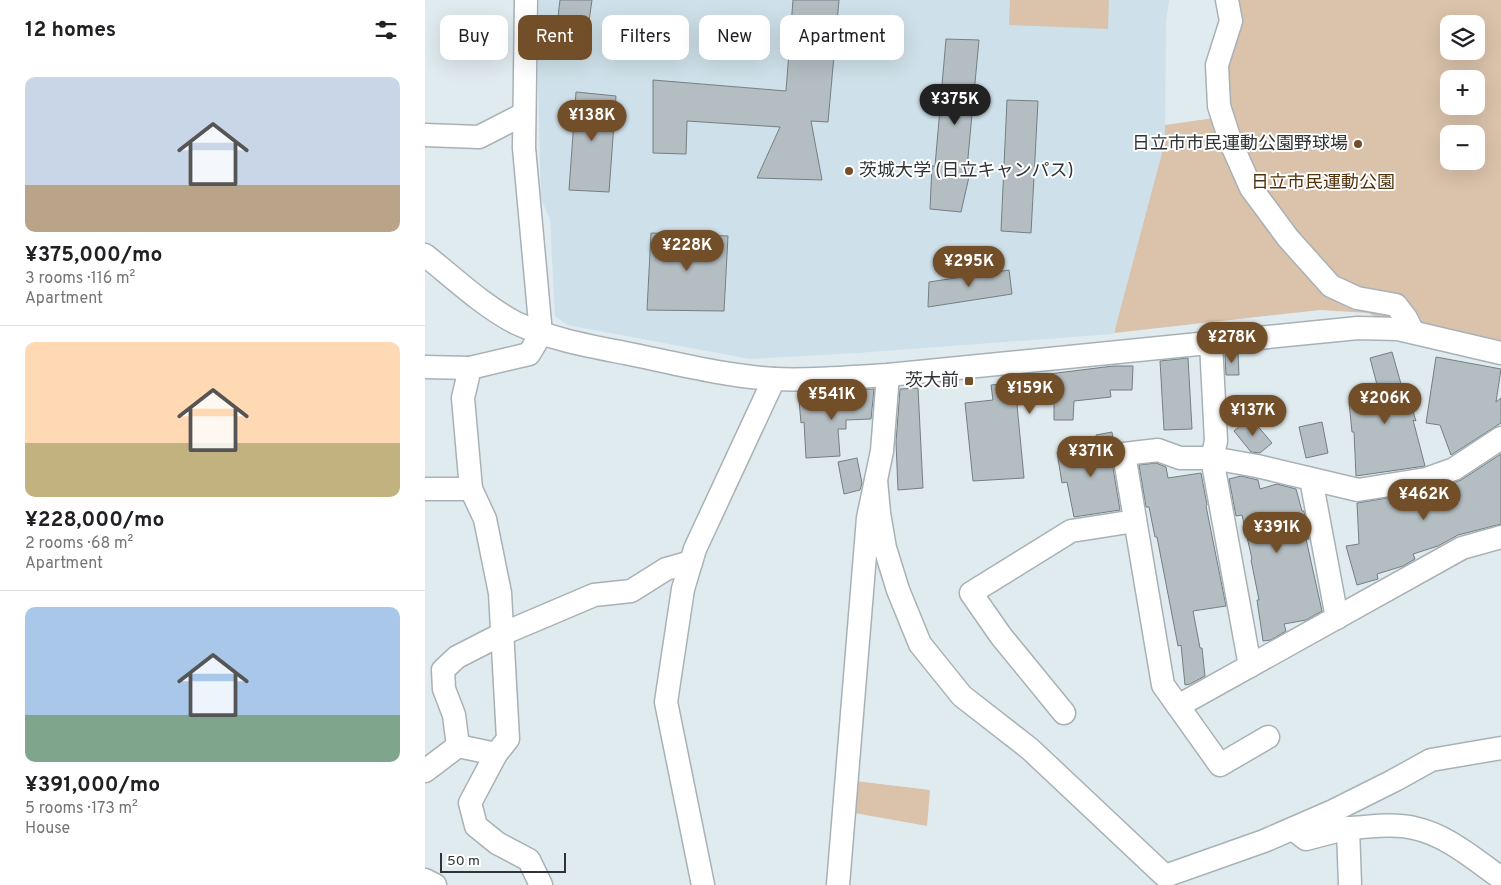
<!DOCTYPE html>
<meta charset="utf-8">
<style>
:root{--surface:#fff;--page:#f2f2f2;--text:#202124;--muted:#757577;--line:#e0e0e0;--accent:#734f29}
body{margin:0;font-family:Overpass,"Noto Sans JP",sans-serif;background:var(--page);color:var(--text);height:100vh;display:flex;flex-direction:column;font-size:19px;white-space:nowrap}
*{box-sizing:border-box;margin:0}
p{font-size:16px;color:var(--muted)}
.icon{flex:none;width:28px;height:28px;fill:none;stroke:currentColor;stroke-width:2;stroke-linecap:round;stroke-linejoin:round}
.map{position:relative;flex:1;overflow:hidden}
.details{display:flex;flex-direction:column;background:var(--surface);width:425px}
.details>*{flex:none}
.hud{position:absolute;left:15px;top:15px;width:475px;height:45px;display:flex;gap:10px}
.buttons{position:absolute;left:1015px;top:15px;display:grid;gap:10px}
.buttons a{display:grid;place-items:center;width:45px;height:45px;border-radius:10px;background:var(--surface);box-shadow:0 5px 20px #0002;font-size:25px}
.scale{position:absolute;left:15px;bottom:12px;width:126px;box-sizing:border-box;padding-left:5px;border:2px solid #2f3335;border-top:0;font-size:14px;line-height:18px;white-space:nowrap;color:#2f3335;-webkit-text-stroke:4px #fff;paint-order:stroke}
.price{position:absolute;translate:-50% -42px;padding:0 11px;border-radius:18px;background:var(--accent);color:#fff;font-size:16px;line-height:32px;filter:drop-shadow(0 1px 2px #0008)}
.price::after{content:'';position:absolute;left:50%;top:30px;width:15px;height:11px;margin-left:-8px;background:inherit;clip-path:polygon(0 0,100% 0,50% 100%)}
.price.active{background:#222;color:#fff}
ul{padding:0;list-style:none}
li{display:grid;align-content:center;gap:10px;height:265px;padding:0 25px}
li+li{border-top:1px solid var(--line)}
li span{display:grid;place-items:center;height:155px;border-radius:10px;color:#555}
li>.icon{margin-inline-start:auto}
span .icon{width:90px;height:90px;fill:#fffc;stroke-width:1}
li b{font-size:21px}
h2{display:flex;justify-content:space-between;align-items:center;height:60px;padding:0 25px;font-size:21px}
.pill{padding:0 18px;border-radius:10px;background:var(--surface);box-shadow:0 5px 20px #0002;font-size:18px;line-height:45px}
.pill.active{background:var(--accent);color:#fff}
main{display:flex;flex:1;min-height:0}
.map>svg:first-child{display:block}
</style>
<main>
<section class="details">
<h2>12 homes<svg class="icon" aria-label="filters" viewBox="0 0 24 24"><path d="M4 7h16M4 17h16"/><circle cx="9" cy="7" r="2"/><circle cx="15" cy="17" r="2"/></svg></h2>
<ul>
<li><span style="background:linear-gradient(#c9d6e8 70%,#b9a48a 0)"><svg class="icon" aria-label="home" viewBox="0 0 24 24"><path d="M3 11l9-7 9 7M6 9v11h12V9"/></svg></span><div><b>¥375,000/mo</b><p>3 rooms · 116 m²</p><p>Apartment</p></div></li>
<li><span style="background:linear-gradient(#ffd9b3 65%,#c2b280 0)"><svg class="icon" aria-label="home" viewBox="0 0 24 24"><path d="M3 11l9-7 9 7M6 9v11h12V9"/></svg></span><div><b>¥228,000/mo</b><p>2 rooms · 68 m²</p><p>Apartment</p></div></li>
<li><span style="background:linear-gradient(#a9c7e8 70%,#7fa58c 0)"><svg class="icon" aria-label="home" viewBox="0 0 24 24"><path d="M3 11l9-7 9 7M6 9v11h12V9"/></svg></span><div><b>¥391,000/mo</b><p>5 rooms · 173 m²</p><p>House</p></div></li>
</ul>
</section>
<div class="map">
<svg width="1076" height="885" viewBox="0 0 1076 885">
<rect width="100%" height="100%" fill="#e0ebf0"/>
<path fill="#cee0e9" d="M 114,0 L 744,0 L 741,22 L 740,142 L 714,258 L 688,334 L 432,353 L 325,359 L 142,325 L 130,316 L 125,219 L 116,199 L 113,82 Z"/>
<g fill="#dac2ab" fill-rule="evenodd">
<path d="M 585,0 L 684,0 L 683,29 L 584,25 Z"/>
<path d="M 800,0 L 1076,0 L 1076,355 L 973,329 L 943,313 L 895,310 L 689,333 L 740,142 L 740,125 L 789,118 ZM 1024,24 L 1051,24 L 1051,51 L 1024,51 ZM 1024,79 L 1051,79 L 1051,106 L 1024,106 ZM 1024,134 L 1051,134 L 1051,161 L 1024,161 Z"/>
<path d="M 430,781 L 505,790 L 502,826 L 424,812 Z"/>
</g>
<g fill="#b3bdc2" stroke="#757f83">
<path d="M 135,0 L 167,0 L 161,42 L 130,42 Z"/>
<path d="M 368,0 L 414,0 L 403,122 L 386,121 L 397,180 L 332,178 L 355,127 L 262,121 L 261,154 L 228,153 L 228,80 L 361,91 Z"/>
<path d="M 521,39 L 554,40 L 542,168 L 546,168 L 536,212 L 505,209 L 507,166 L 510,166 Z"/>
<path d="M 151,92 L 191,96 L 184,192 L 144,190 Z"/>
<path d="M 582,100 L 613,101 L 606,233 L 576,231 Z"/>
<path d="M 226,233 L 303,236 L 299,311 L 222,310 Z"/>
<path d="M 584,270 L 587,294 L 503,307 L 504,282 Z"/>
<path d="M 967,352 L 978,391 L 981,390 L 991,421 L 988,420 L 1000,466 L 931,476 L 929,432 L 927,432 L 924,402 L 956,400 L 945,358 Z"/>
<path d="M 813,353 L 814,375 L 801,375 L 800,355 Z"/>
<path d="M 1011,357 L 1076,369 L 1071,402 L 1076,398 L 1076,423 L 1026,455 L 1015,425 L 1001,423 Z"/>
<path d="M 763,358 L 767,429 L 739,430 L 735,361 Z"/>
<path d="M 688,366 L 708,366 L 707,390 L 685,390 L 686,397 L 649,401 L 648,420 L 629,420 L 629,402 L 592,405 L 599,478 L 548,481 L 540,403 L 568,400 L 566,385 L 617,380 L 616,375 Z"/>
<path d="M 493,388 L 498,488 L 473,490 L 471,442 L 475,389 Z"/>
<path d="M 449,389 L 446,419 L 421,420 L 421,429 L 413,429 L 415,456 L 381,458 L 379,422 L 376,423 L 374,400 L 395,398 L 395,403 L 426,402 L 426,390 Z"/>
<path d="M 825,417 L 847,443 L 835,453 L 826,452 L 809,431 Z"/>
<path d="M 897,422 L 903,453 L 881,458 L 874,427 Z"/>
<path d="M 687,432 L 689,446 L 687,450 L 686,456 L 695,510 L 649,517 L 642,482 L 637,483 L 632,452 L 673,446 L 671,435 Z"/>
<path d="M 1076,454 L 1076,524 L 1033,535 L 1013,546 L 988,554 L 990,559 L 978,566 L 952,574 L 953,579 L 932,585 L 921,546 L 934,544 L 932,503 L 1005,491 L 1036,480 Z"/>
<path d="M 432,458 L 437,483 L 435,490 L 419,494 L 413,462 Z"/>
<path d="M 731,463 L 741,467 L 743,478 L 776,473 L 782,505 L 781,506 L 801,606 L 768,611 L 775,648 L 777,648 L 780,676 L 765,684 L 760,685 L 756,645 L 753,646 L 732,537 L 730,537 L 724,507 L 721,507 L 714,465 Z"/>
<path d="M 816,476 L 833,480 L 835,489 L 852,484 L 871,489 L 877,511 L 879,511 L 884,539 L 881,539 L 897,611 L 881,620 L 859,624 L 861,631 L 846,640 L 838,641 L 832,600 L 834,600 L 826,560 L 827,559 L 817,515 L 811,516 L 804,479 Z"/>
</g>
<g fill="none" stroke-linecap="round" stroke-linejoin="round">
<g stroke="#a8b1b6" stroke-width="25">
<g id="minor">
<path d="M 101,0 L 99,148 L 116,334 L 104,354 L 45,368 L 38,398 L 46,489 L 60,519 L 75,593 L 83,739 L 71,754 L 45,803 L 51,826 L 72,843 L 104,860 L 116,885"/>
<path d="M 802,0 L 806,21 L 792,65 L 794,106 L 806,143 L 826,188 L 863,238 L 906,286 L 932,298 L 971,305 L 981,318 L 988,332"/>
<path d="M 0,135 L 54,137 L 99,114"/>
<path d="M 0,255 C 29,278 58,306 91,323 C 125,339 164,346 200,353 C 249,363 299,376 349,379 C 387,381 425,377 463,375 L 933,328 L 973,329 L 1076,353"/>
<path d="M 786,343 L 791,441 L 787,458 L 825,666"/>
<path d="M 0,367 L 45,368"/>
<path d="M 886,479 L 912,618"/>
<path d="M 451,480 L 454,513 L 460,548 L 473,590 L 495,644 L 537,696 L 605,749 L 740,876 L 839,841 L 908,811 L 968,781 L 1006,760 L 1076,748"/>
<path d="M 0,489 L 46,489"/>
<path d="M 753,706 L 1037,548 L 1076,537"/>
<path d="M 639,713 L 576,636 L 546,593 L 646,531 L 710,521"/>
<path d="M 843,737 L 795,765 L 738,685 L 699,454 L 733,450 L 755,458 L 787,458 L 832,466 L 933,490 L 1001,479 L 1029,469 L 1076,438"/>
<path d="M 33,746 L 29,715 L 19,689 L 18,670 L 32,657 L 77,634 L 169,595 L 206,591 L 241,569 L 266,562"/>
<path d="M 0,771 L 33,746 L 71,754"/>
<path d="M 923,828 C 945,827 968,823 989,828 C 1022,835 1049,859 1076,878"/>
<path d="M 868,829 L 881,839 L 923,828 L 925,885"/>
<path d="M 0,880 L 10,885"/>
<path d="M 278,885 L 241,702 L 258,589 L 270,549 L 349,379"/>
<path d="M 413,885 L 443,518 L 457,451 L 463,375"/>
</g>
</g>
<use href="#minor" stroke="#fff" stroke-width="22"/>
</g>
<g fill="#734f29" stroke="#fff" stroke-width="2">
<circle cx="933" cy="144" r="5"/>
<circle cx="424" cy="171" r="5"/>
<rect x="539" y="376" width="10" height="10" rx="2.5"/>
</g>
<g text-anchor="middle" dominant-baseline="central" stroke-width="4" stroke-linejoin="round" paint-order="stroke">
<g font-size="18" fill="#2f3335" stroke="#fff" text-anchor="end">
<text x="923" y="144">日立市市民運動公園野球場</text>
<text x="434" y="171" text-anchor="start">茨城大学 (日立キャンパス)</text>
<text x="534" y="381">茨大前</text>
</g>
<g font-size="18" fill="#53320a" stroke="#fff">
<text x="898" y="183">日立市民運動公園</text>
</g>
</g>
</svg>
<div class="buttons">
<a><svg class="icon" aria-label="layers" viewBox="0 0 24 24"><path d="M12 4l9 5-9 5-9-5zM3 14l9 5 9-5"/></svg></a>
<a>+</a>
<a>−</a>
</div>
<div class="scale">50 m</div>
<b class="price active" style="left:530px;top:126px">¥375K</b>
<b class="price" style="left:167px;top:142px">¥138K</b>
<b class="price" style="left:262px;top:272px">¥228K</b>
<b class="price" style="left:544px;top:288px">¥295K</b>
<b class="price" style="left:807px;top:364px">¥278K</b>
<b class="price" style="left:605px;top:415px">¥159K</b>
<b class="price" style="left:407px;top:421px">¥541K</b>
<b class="price" style="left:960px;top:425px">¥206K</b>
<b class="price" style="left:828px;top:437px">¥137K</b>
<b class="price" style="left:666px;top:478px">¥371K</b>
<b class="price" style="left:999px;top:521px">¥462K</b>
<b class="price" style="left:852px;top:554px">¥391K</b>
<div class="hud">
<a class="pill">Buy</a>
<a class="pill active">Rent</a>
<a class="pill">Filters</a>
<a class="pill">New</a>
<a class="pill">Apartment</a>
</div>
</div>
</main>
